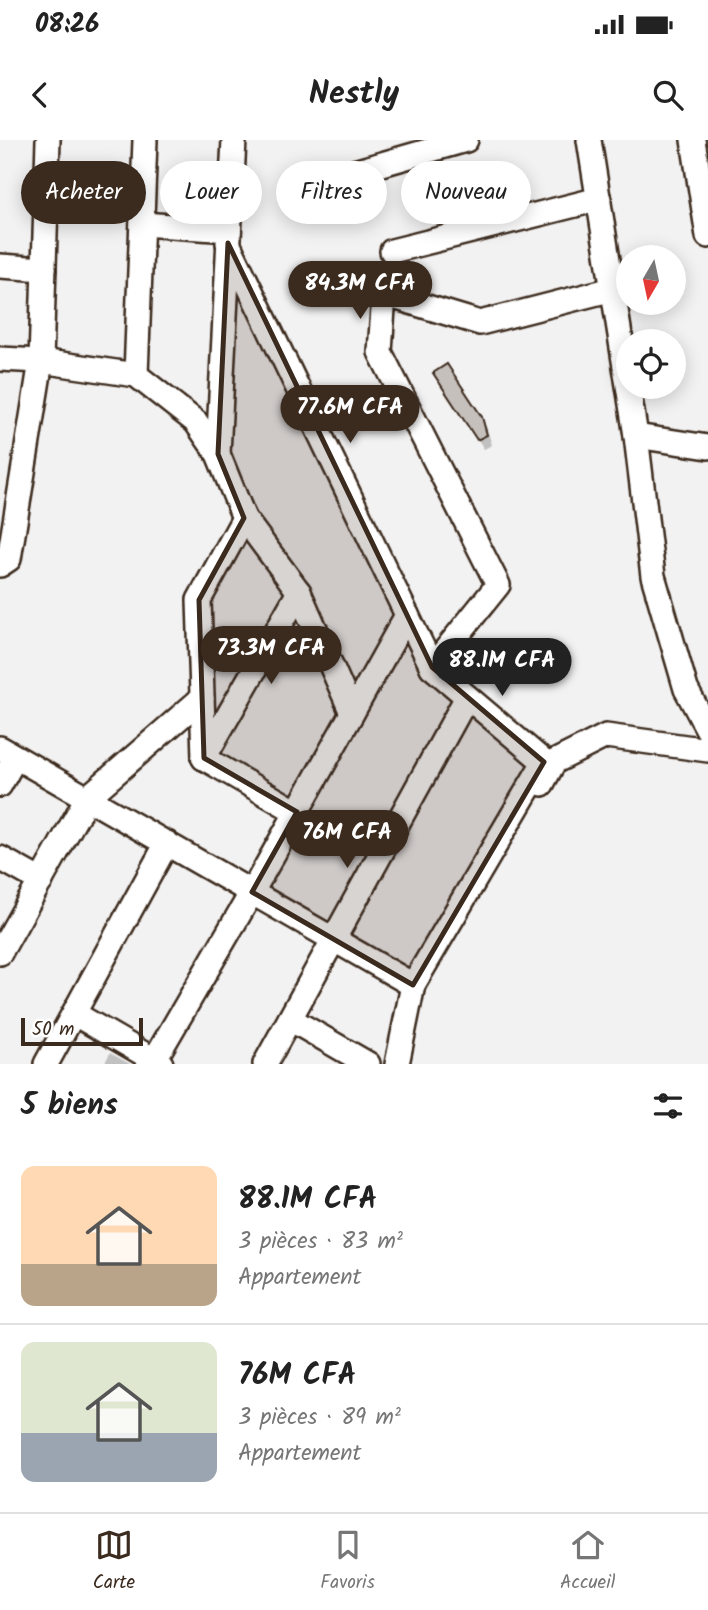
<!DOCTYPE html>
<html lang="fr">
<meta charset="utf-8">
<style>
:root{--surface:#fff;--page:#f2f2f2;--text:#222;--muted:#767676;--line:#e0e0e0;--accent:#3b2a1e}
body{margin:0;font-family:Kalam,sans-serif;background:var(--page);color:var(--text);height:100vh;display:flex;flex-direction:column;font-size:26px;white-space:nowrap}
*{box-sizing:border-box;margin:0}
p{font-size:23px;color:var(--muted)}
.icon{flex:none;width:38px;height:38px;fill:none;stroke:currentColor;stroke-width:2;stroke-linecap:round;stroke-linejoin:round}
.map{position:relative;height:924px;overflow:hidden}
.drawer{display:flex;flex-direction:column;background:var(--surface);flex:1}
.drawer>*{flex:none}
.banner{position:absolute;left:21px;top:21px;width:667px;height:63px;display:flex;gap:14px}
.needle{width:46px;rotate:189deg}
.controls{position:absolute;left:616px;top:105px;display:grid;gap:14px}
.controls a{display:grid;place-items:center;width:70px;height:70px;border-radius:50%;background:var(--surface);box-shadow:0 4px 18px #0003;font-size:35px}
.scale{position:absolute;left:21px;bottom:18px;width:122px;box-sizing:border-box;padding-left:7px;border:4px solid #3b2a1e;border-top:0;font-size:19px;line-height:24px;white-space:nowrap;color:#3b2a1e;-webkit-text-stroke:5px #fff;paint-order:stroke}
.price{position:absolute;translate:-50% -60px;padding:0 16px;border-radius:24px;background:var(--accent);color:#fff;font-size:23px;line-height:46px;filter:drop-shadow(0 2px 4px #0008)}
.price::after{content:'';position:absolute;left:50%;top:42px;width:21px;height:16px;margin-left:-10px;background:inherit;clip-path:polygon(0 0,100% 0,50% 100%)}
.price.active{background:#222;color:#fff}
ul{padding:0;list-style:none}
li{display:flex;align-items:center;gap:21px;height:175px;padding:0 21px}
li+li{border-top:2px solid var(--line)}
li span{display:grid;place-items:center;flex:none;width:196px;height:140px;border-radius:14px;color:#555}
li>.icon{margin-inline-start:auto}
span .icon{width:84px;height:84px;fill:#fffc;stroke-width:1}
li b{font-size:30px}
h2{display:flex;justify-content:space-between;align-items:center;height:84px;padding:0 21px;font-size:30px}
.tag{padding:0 24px;border-radius:32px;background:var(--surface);box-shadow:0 4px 18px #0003;font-size:24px;line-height:63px}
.tag.active{background:var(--accent);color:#fff}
.status{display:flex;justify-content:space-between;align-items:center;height:49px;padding:0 35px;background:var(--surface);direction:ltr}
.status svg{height:19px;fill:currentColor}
header{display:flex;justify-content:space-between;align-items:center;height:91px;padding:0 21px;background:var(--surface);font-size:32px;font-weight:600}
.dock{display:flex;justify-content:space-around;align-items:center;height:98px;border-top:2px solid var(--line);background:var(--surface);font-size:19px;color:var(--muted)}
.dock a{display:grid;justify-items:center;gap:4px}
.dock .active{color:var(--accent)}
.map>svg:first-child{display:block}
</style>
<div class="status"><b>08:26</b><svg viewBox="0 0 49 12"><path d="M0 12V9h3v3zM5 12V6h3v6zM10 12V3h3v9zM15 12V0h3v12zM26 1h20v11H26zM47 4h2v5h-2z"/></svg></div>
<header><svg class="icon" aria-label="back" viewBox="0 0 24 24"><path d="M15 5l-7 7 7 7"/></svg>Nestly<svg class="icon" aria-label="search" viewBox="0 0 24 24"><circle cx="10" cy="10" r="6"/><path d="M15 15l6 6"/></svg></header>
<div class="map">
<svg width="708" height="924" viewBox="0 0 708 924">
<rect width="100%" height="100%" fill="#f3f2f2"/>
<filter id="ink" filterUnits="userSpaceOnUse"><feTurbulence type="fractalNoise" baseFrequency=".0143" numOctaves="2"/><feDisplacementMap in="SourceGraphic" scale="14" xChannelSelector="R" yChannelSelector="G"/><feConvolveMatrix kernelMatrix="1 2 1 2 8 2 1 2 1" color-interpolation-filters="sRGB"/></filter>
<g filter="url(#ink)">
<g fill="#0003">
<path d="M 441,243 L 481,278 L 487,289 L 492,305 L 484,309 Z"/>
<path d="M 110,913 L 130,924 L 104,924 Z"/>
</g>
<path fill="#c6c0bd" stroke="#3b2a1e" stroke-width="2" d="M 447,224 L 482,277 L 487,295 L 477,300 L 433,233 Z"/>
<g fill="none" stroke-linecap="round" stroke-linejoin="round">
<g stroke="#3b2a1e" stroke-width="28">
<g id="minor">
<path d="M 589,0 L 636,296 L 653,436 L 686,549 L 708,590"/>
<path d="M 693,0 L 708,96"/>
<path d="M 347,34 L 466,0"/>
<path d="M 142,84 L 229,90"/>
<path d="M 228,103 L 432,527 L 544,622 L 413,845 L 397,924"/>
<path d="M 392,111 L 599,59"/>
<path d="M 0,126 L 44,129"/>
<path d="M 0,219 L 41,221 L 136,235 L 196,282 L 218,314 L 244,378 L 299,452 L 352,573"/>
<path d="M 136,235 L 145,0"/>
<path d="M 636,296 L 708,307"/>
<path d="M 218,314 L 234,0"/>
<path d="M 0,425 L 9,419 L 41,221 L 48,0"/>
<path d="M 432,527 L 498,445 L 380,212 L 384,154 L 480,183 L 613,149"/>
<path d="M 0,608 L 413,845"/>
<path d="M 204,618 L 199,460 L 244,378"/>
<path d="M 204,618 L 299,452"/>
<path d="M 204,618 L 297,672"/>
<path d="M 542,644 L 554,622 L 606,596 L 708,610"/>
<path d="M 0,645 L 15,618"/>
<path d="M 0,718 L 41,741"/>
<path d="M 0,813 L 87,658 L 202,558"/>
<path d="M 75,874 L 161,924"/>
<path d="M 290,879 L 368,924"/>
<path d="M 46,924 L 167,703"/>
<path d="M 152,924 L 252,752 L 407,475"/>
<path d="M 265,924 L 467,557"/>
</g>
</g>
<use href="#minor" stroke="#fff" stroke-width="23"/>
</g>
</g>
<path fill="#3b2a1e" fill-opacity="0.2" stroke="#3b2a1e" stroke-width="5" stroke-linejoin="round" d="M 228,103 L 432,527 L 544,622 L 413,845 L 252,752 L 297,672 L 204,618 L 199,460 L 244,378 L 218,314 Z"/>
</svg>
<div class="controls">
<a><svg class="needle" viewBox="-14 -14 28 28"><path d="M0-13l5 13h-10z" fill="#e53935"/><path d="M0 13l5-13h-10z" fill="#767676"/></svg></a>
<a><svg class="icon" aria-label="locate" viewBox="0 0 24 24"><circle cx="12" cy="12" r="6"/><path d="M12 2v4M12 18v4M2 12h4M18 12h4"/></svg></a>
</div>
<div class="scale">50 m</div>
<b class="price" style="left:360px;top:181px">84.3M CFA</b>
<b class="price" style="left:350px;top:305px">77.6M CFA</b>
<b class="price" style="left:271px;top:546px">73.3M CFA</b>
<b class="price active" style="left:502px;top:558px">88.1M CFA</b>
<b class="price" style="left:347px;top:730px">76M CFA</b>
<div class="banner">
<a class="tag active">Acheter</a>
<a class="tag">Louer</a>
<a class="tag">Filtres</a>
<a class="tag">Nouveau</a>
</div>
</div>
<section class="drawer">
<h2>5 biens<svg class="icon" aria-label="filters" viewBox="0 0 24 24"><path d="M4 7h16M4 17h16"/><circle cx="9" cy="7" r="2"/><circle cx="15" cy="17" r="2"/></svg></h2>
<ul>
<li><span style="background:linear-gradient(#ffd9b3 70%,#b9a48a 0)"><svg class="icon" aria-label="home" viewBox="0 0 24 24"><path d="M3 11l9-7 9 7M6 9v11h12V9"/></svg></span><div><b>88.1M CFA</b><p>3 pièces · 83 m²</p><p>Appartement</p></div></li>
<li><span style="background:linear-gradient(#dfe7d0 65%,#9aa5b1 0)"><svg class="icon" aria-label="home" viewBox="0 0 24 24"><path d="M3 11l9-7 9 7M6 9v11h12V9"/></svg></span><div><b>76M CFA</b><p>3 pièces · 89 m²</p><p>Appartement</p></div></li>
</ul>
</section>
<nav class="dock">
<a class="active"><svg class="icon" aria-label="map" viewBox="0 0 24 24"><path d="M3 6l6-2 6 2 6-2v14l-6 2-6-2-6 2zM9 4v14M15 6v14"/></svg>Carte</a>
<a><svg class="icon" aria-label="saved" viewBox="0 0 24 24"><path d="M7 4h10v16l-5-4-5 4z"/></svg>Favoris</a>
<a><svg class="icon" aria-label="home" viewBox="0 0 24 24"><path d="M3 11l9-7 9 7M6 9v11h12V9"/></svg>Accueil</a>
</nav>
